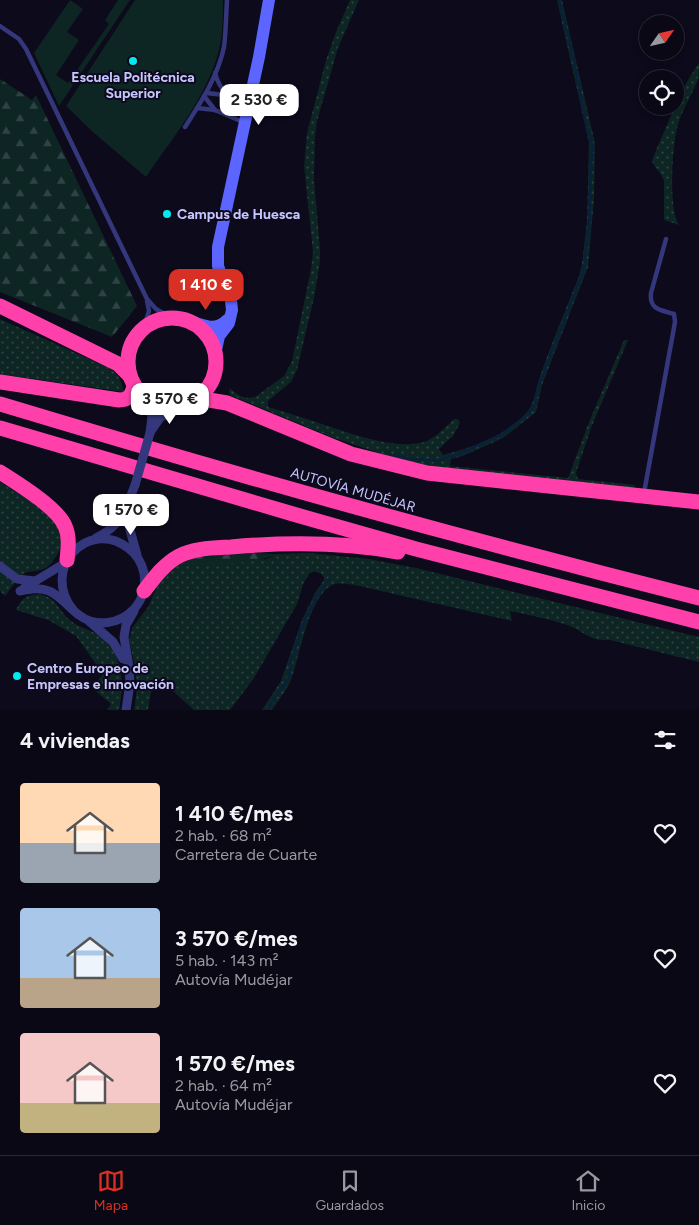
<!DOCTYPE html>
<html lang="es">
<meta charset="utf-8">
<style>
:root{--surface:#090814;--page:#12111d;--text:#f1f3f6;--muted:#999aa0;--line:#292934;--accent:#d93025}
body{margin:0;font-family:Figtree,sans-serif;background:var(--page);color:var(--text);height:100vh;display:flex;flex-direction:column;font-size:19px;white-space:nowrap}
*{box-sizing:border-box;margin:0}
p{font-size:16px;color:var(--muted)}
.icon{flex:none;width:28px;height:28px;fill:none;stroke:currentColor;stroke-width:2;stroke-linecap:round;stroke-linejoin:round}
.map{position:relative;height:710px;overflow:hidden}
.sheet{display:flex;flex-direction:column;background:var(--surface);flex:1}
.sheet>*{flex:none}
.needle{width:32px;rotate:56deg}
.fabs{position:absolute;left:639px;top:15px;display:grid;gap:10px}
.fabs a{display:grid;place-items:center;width:45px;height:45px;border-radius:50%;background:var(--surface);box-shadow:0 2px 8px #0003,0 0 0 1px var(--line);font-size:25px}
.price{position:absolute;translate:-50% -42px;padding:0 11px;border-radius:10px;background:#fff;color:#222;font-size:16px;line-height:32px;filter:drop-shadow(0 1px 2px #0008)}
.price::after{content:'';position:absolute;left:50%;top:30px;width:15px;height:11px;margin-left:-8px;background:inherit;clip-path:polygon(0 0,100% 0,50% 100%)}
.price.current{background:var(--accent);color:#fff}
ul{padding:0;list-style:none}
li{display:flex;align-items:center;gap:15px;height:125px;padding:0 20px}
li span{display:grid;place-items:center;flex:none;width:140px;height:100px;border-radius:5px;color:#555}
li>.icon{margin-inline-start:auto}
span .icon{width:60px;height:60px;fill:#fffc;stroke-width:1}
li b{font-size:21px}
h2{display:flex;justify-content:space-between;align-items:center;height:60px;padding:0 20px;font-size:21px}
.tab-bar{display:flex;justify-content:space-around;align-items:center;height:70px;border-top:1px solid var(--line);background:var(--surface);font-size:14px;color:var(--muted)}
.tab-bar a{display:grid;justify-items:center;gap:2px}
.tab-bar .current{color:var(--accent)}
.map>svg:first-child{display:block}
</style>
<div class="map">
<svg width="699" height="710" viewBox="0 0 699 710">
<defs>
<pattern id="grass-dots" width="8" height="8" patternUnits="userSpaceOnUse" patternTransform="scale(1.25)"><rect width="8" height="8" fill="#0d2523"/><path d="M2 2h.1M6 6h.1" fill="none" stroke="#2f4344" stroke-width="1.8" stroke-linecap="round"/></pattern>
<pattern id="forest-firs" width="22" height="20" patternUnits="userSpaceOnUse" patternTransform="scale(1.25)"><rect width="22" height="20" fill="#0d2523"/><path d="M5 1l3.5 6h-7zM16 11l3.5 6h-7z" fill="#2f4344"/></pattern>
</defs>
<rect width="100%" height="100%" fill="#0c0a1b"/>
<g fill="url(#grass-dots)">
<path d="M 350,0 L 359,0 L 338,48 L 317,121 L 315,137 L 314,178 L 320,250 L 320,261 L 315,293 L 297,370 L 291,382 L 268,401 L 268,407 C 285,412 302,417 319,423 C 350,433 392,450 424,442 C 436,438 445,427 454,419 L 458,419 L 460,423 L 453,436 L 439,449 L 443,455 C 472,448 507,435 527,412 C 535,403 536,387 540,376 C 552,342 566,309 579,276 L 582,264 L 587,221 L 589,143 L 557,0 L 562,0 L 595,143 L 594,199 L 588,267 L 542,385 L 536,412 L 503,438 L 463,456 L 451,459 L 450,466 L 568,478 L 589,422 L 624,340 L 628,340 L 591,428 L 576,473 L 578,479 L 635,485 L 633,489 L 444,469 L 397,459 L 334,438 L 230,395 L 229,388 L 240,396 L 248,398 L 255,397 L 284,376 L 292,361 L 311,269 L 313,252 L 304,166 L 307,133 L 326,60 L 336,32 Z"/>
<path d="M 699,63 C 699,68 699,75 698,79 C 693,93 684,107 679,121 C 672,141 668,208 679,225 L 664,220 L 664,181 C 662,173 655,169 652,161 C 655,151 660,142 664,132 C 674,108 683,85 699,63 Z"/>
<path d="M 0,319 L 107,367 C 120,375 120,378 124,392 L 0,374 Z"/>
<path d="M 0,482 C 21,496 79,523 57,555 C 54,559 51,564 47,567 C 41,572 32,570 25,573 C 18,577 10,590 5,596 L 0,591 Z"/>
<path d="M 310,553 L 369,559 L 416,568 L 699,637 L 699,662 L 610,640 C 588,641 586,632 567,625 C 549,619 529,615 510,611 L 512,621 L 355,585 C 347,584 339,582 332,585 C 308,598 300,656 291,680 C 286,691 278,701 272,710 L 262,710 L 281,681 L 302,620 L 315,593 L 324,580 L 324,577 L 321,574 L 314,571 L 310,573 L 304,582 L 297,604 L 254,678 L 230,710 L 194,710 L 165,684 L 160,683 L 151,692 L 148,710 L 134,710 C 139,686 135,664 129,640 L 132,628 L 148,607 L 159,582 L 179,563 L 267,559 L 276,554 Z"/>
<path d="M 39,594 C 58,598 57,609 70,620 C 78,627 88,629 97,634 C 123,652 125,682 119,710 L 107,710 L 111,704 L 92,688 L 103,674 L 76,636 L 48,620 L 16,610 C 21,598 27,595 39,594 Z"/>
</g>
<g fill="url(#forest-firs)">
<path d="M 0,79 L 32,100 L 36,95 L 137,306 L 112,337 L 0,292 Z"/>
<path d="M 257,553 L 276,554 C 254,566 206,564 181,563 L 198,557 Z"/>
</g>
<g fill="#0d2523">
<path d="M 70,0 L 83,9 L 67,32 L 79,40 L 56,75 L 68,83 L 109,24 L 105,20 L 118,0 L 130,0 L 59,106 L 34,53 Z"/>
<path d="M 135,0 L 223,0 C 223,16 223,34 219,50 C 207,97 173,137 146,177 L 94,133 L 66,106 Z"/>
</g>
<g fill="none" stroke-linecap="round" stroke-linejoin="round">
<g stroke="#09203c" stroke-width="2.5">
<path d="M 389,456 L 435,461 L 459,454 L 501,435 L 526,416 L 534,407 L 539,385 L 582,275 L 585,263 L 589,224 L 592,144 L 587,128 L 571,47 L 559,0"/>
<path d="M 267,710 L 289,677 L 291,662 L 303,624 L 315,600 L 329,579"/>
</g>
<g stroke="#34377c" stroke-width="4.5">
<path d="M 0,26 L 19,39 L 26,49 L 147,299 L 156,309 L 170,317"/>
<path d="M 215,73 C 220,92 231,99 247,108"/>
<path d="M 206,93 L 225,95"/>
<path d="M 204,96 L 215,110"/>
<path d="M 197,108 L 215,110 L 243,122"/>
<path d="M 185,127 C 201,102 218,76 224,47 C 226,32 226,15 227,0"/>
<path d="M 144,327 L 149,311 L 147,301"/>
<path d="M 644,493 L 675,322 L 674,314 C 661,310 649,310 651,293 L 666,239"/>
</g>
<g stroke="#34377c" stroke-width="9">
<path d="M 141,394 L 152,416 L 150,433"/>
<path d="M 151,431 L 160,418 L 179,406"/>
<path d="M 131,506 L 130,530 L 137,555"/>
<path d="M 96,538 C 122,525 125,511 135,485"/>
<path d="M 0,566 L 17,579 L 35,581"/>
<path d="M 24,588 L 65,563"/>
<path d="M 20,591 C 30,589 40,587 49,591 C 61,596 69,608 79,615 C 96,628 120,624 134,609 C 143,599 146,586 144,573 C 142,563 136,554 128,548 C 88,517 39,570 74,611"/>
<path d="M 89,621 L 113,642 L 123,659"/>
<path d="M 126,710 L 130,683 L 129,667 L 124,637 L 126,625 L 134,611"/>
</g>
<g stroke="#5c65ff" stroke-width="12">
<path d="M 185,319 C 199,324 215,333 227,320"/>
<path d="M 215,355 L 219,336 L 229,323 L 232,310 L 231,301 L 218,266 L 218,247 L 259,57 L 269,0"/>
</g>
<g stroke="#ff40ab" stroke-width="15">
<path d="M 0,306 L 118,364 L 129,375"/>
<circle cx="172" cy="362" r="44"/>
<path d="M 0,382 L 119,400 C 129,400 132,395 134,386"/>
<path d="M 193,401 L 209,400 L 227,403 L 351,454 L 427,473 L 699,502"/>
<path d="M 0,404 C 232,474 464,539 699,598"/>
<path d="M 0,428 L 293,514 L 416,549 L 699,622"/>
<path d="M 0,472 C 17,483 57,507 65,526 C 70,537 68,549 67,560"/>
<path d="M 144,591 C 154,578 164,564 179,556 C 194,548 214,548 231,547 C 287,542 343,542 398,552"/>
</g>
<path stroke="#34377c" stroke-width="9" d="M 135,485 L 150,433"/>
</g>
<g fill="#00ebf0" stroke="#0c0a1b" stroke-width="2">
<circle cx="133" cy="61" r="5"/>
<circle cx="167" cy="214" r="5"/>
<circle cx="17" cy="676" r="5"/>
</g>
<g text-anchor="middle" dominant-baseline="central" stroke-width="4" stroke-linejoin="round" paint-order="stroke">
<g font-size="14" font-weight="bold" fill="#c7c5ff" stroke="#0c0a1b" text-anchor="start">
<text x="133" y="77" text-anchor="middle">Escuela Politécnica<tspan x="133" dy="16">Superior</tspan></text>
<text x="177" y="214">Campus de Huesca</text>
<text x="27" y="668">Centro Europeo de<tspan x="27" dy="16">Empresas e Innovación</tspan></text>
</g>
<g font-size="14" fill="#c7c5ff" stroke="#0c0a1b">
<text transform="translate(353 490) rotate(16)">AUTOVÍA MUDÉJAR</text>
</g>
</g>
</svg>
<div class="fabs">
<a><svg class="needle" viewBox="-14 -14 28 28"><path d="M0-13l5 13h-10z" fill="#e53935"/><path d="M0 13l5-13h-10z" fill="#999aa0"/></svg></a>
<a><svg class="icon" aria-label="locate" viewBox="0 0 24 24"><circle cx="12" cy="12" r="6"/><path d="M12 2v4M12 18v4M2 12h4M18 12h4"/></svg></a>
</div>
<b class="price" style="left:259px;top:126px">2 530 €</b>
<b class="price current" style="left:206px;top:311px">1 410 €</b>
<b class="price" style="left:170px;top:425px">3 570 €</b>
<b class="price" style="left:131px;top:536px">1 570 €</b>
</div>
<section class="sheet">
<h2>4 viviendas<svg class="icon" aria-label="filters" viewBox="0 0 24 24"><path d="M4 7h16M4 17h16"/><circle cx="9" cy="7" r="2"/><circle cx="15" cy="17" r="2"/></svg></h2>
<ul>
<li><span style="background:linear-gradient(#ffd9b3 60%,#9aa5b1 0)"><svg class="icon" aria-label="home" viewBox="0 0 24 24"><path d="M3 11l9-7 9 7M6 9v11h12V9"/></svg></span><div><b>1 410 €/mes</b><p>2 hab. · 68 m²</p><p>Carretera de Cuarte</p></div><svg class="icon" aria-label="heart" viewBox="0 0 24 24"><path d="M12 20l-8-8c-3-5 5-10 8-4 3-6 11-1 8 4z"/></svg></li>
<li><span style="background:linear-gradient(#a9c7e8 70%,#b9a48a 0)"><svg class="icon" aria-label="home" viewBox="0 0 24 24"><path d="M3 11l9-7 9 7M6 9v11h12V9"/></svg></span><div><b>3 570 €/mes</b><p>5 hab. · 143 m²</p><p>Autovía Mudéjar</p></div><svg class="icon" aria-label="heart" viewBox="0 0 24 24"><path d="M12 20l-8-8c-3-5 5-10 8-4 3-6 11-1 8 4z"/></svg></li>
<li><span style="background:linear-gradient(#f6c9c9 70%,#c2b280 0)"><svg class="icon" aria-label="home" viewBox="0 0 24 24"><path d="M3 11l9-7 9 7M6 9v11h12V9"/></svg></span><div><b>1 570 €/mes</b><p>2 hab. · 64 m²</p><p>Autovía Mudéjar</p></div><svg class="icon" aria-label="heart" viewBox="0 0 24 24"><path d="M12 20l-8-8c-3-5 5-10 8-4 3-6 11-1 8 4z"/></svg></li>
</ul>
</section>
<nav class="tab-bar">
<a class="current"><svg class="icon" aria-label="map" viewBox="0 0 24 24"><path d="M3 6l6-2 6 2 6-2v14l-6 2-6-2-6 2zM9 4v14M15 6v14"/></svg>Mapa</a>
<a><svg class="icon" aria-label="saved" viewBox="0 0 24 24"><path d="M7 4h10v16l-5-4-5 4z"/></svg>Guardados</a>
<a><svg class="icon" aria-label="home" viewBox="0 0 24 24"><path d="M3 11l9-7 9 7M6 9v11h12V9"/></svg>Inicio</a>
</nav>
